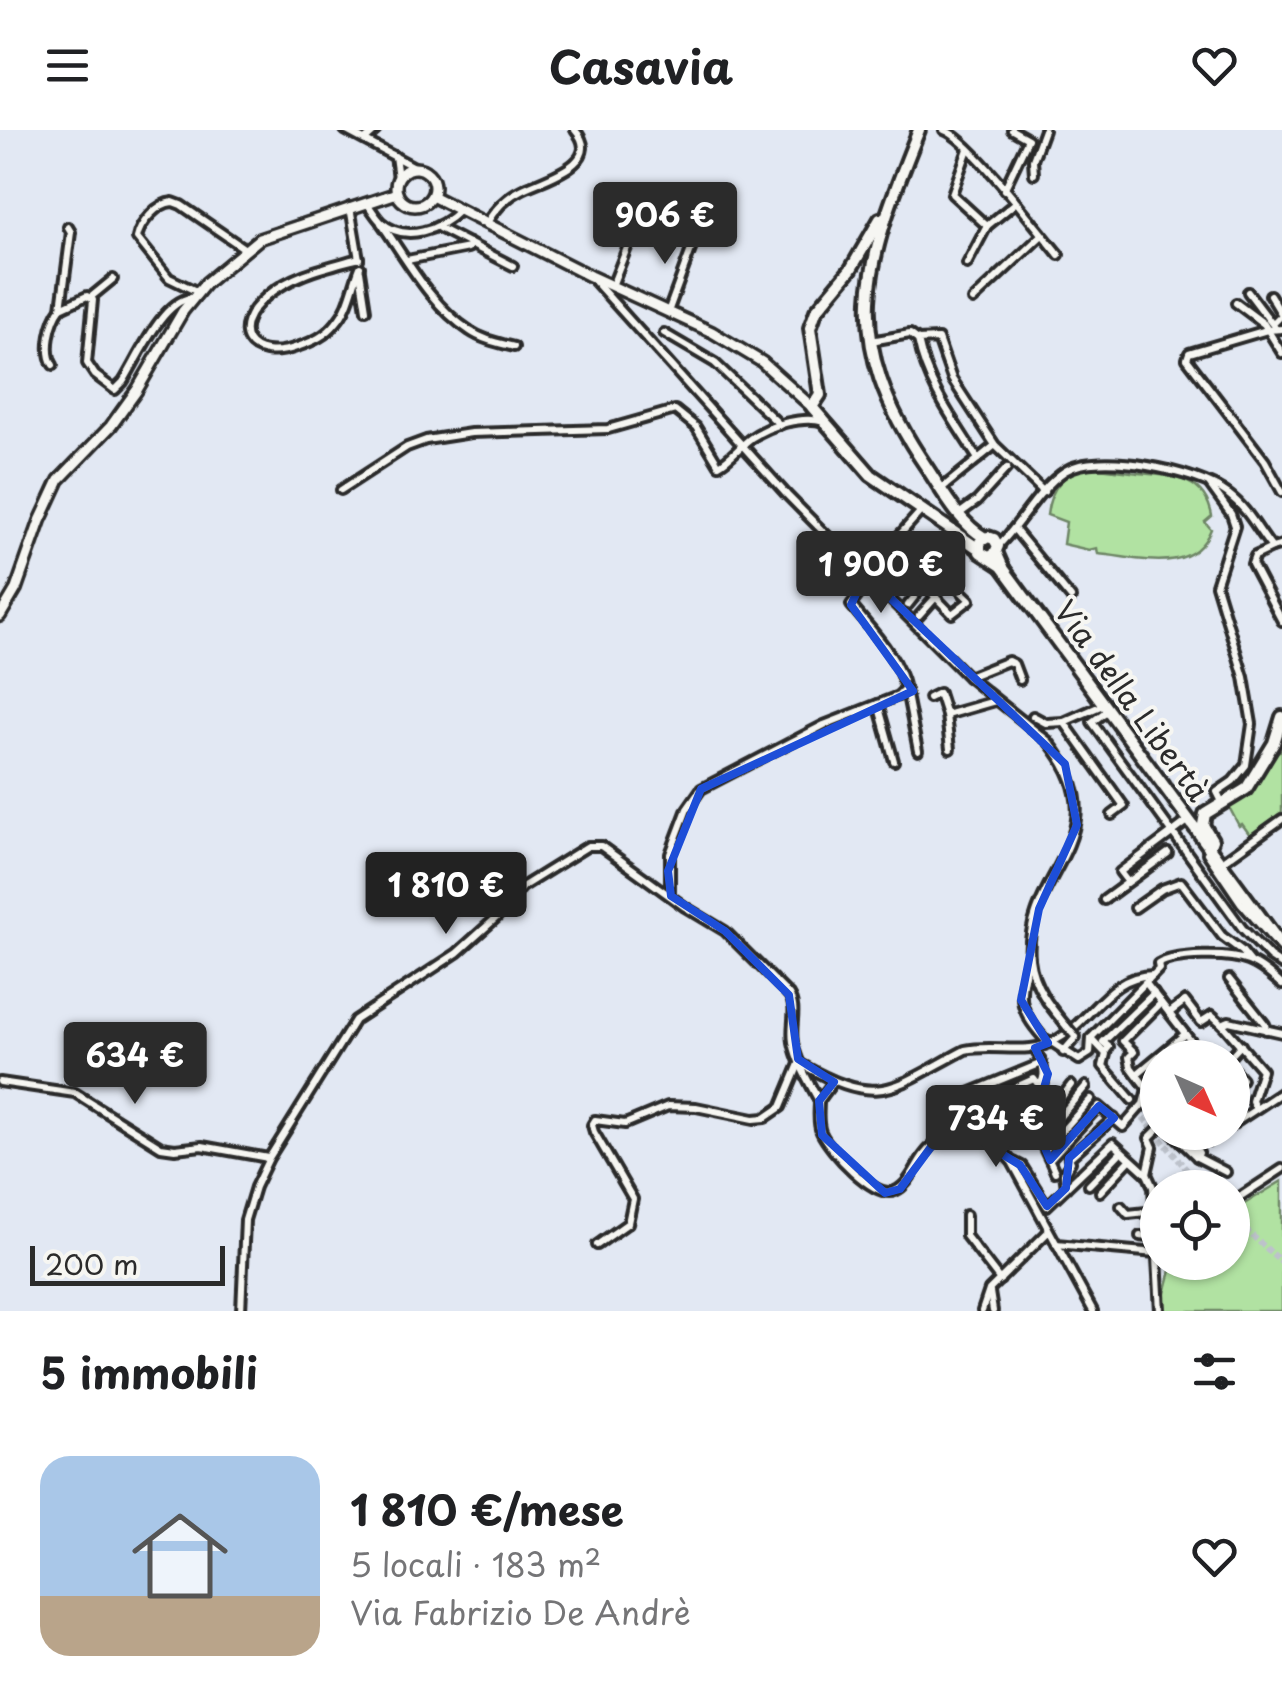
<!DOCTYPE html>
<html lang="it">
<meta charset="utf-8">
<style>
:root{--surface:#fff;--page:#f6f6f6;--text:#202124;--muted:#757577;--line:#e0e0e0;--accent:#2b2b2b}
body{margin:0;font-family:"Playpen Sans",sans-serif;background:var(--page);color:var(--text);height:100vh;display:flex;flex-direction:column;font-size:38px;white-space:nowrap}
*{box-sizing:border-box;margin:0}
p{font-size:32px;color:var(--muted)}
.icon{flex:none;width:55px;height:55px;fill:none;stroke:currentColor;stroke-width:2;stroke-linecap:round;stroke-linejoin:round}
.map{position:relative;height:1181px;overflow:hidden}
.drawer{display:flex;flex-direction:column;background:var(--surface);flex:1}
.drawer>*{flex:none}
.needle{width:65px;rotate:135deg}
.tools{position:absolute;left:1140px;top:910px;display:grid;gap:20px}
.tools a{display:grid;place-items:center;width:110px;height:110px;border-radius:50%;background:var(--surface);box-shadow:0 2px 8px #0004;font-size:50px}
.scale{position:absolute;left:30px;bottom:25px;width:195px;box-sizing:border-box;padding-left:10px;border:5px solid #2b2b2b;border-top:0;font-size:28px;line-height:35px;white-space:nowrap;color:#2b2b2b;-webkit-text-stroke:8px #f6f6f2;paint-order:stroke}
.price{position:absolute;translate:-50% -85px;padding:0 22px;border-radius:10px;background:var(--accent);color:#fff;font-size:32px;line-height:65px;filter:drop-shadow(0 2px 5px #0008)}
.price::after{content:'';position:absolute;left:50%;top:60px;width:30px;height:22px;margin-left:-15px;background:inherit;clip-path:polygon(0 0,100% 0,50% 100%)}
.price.selected{background:#222;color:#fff}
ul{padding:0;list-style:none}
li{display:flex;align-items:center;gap:30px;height:250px;padding:0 40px}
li+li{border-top:2px solid var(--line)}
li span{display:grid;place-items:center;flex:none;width:280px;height:200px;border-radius:30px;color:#555}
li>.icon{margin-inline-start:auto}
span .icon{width:120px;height:120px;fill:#fffc;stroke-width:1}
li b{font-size:42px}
h2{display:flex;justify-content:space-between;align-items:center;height:120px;padding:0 40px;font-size:42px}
header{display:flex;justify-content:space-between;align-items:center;height:130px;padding:0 40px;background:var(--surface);font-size:45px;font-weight:700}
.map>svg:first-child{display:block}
</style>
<header><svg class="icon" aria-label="menu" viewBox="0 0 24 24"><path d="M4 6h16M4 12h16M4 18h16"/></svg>Casavia<svg class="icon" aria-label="heart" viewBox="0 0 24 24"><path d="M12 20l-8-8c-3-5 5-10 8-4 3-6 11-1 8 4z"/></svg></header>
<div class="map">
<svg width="1282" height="1181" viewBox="0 0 1282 1181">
<rect width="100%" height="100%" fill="#e2e8f3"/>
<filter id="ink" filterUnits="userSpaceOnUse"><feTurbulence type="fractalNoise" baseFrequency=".01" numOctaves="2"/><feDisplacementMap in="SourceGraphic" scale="20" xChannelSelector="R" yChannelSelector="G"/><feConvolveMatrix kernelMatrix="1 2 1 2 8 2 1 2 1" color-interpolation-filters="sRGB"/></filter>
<g filter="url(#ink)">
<g fill="#b1e2a2" stroke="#6e8666" stroke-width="2.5">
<path d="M 1090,338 C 1106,338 1122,341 1138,343 C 1171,346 1205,346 1212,386 L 1205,392 L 1211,399 C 1192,447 1137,427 1098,424 L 1097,418 L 1089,420 L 1063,414 L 1066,392 L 1047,385 C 1050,359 1063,341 1090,338 Z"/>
<path d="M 1282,620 L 1282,682 L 1250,705 L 1242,694 L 1239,696 L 1228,675 L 1245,666 L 1276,622 Z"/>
<path d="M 1282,1051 L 1282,1181 L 1166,1181 L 1164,1167 L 1173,1133 L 1232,1132 L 1233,1100 L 1238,1099 L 1236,1079 Z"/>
</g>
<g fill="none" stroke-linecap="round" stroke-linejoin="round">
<g stroke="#bdc2cb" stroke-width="6" stroke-dasharray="6 3" stroke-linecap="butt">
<path d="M 1081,912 L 1105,942"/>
<path d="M 1126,967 L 1202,1058"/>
<path d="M 1232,1088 L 1282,1132"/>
</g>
<g stroke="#2b2b2b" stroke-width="14">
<g id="minor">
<path d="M 345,0 L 416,38"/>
<path d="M 944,0 C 970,9 1037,99 1059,125"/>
<path d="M 366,9 L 376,0"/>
<path d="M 968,19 L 952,64 L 987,96"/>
<path d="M 395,26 L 398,48"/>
<path d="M 1034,44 L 1033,30 L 1044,0"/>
<path d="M 1004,60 L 1028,9 L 1012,0"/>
<path d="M 367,73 C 371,79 376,87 381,92 C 406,114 441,99 460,80"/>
<path d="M 350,77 L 359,129"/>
<path d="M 381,93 C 407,130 431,176 470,201 C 483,210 499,213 514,217"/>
<path d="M 486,94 C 495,79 505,68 521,60 C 542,49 605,34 575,0"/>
<path d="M 439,98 L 513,136"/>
<path d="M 359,128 C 327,137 293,144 267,166 C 226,200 249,234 297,217 C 312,212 326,206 336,193 C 350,177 352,157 360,137"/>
<path d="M 407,130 L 468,118 L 469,113"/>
<path d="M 967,134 L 987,96 L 1014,74"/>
<path d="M 360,141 L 366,180"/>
<path d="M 591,147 L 787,365 L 865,444 L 968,547 L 1048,611 C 1125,707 1022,743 1030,829 C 1033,856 1050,877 1067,897"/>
<path d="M 612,156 L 645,72"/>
<path d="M 198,162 L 169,148 L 137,108 C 140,93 157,73 173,72 L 181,75 L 245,119"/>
<path d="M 1248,162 L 1276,199"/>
<path d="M 1270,165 L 1282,185 L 1274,193"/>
<path d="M 91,167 L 113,149"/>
<path d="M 973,170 L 1042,105"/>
<path d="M 1236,173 L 1264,194 L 1282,223"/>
<path d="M 61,178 L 87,166 L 93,170 L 87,233 L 95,245 L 115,260 L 123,252 C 138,228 162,171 191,168"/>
<path d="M 668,182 L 696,106"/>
<path d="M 1282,199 L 1267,200 L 1189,223 L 1187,229 L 1265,331 L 1282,362"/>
<path d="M 664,203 L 715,233 L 780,295"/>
<path d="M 871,211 L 910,204 L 918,210"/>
<path d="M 53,235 C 44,221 51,191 61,178 L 71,102 L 68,97"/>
<path d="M 978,329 C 954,291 927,255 918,210 L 938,209 L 952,249 L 995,315 L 1044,362"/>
<path d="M 1210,355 L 1231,384 L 1235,396 L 1216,455 L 1244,547 L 1252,594 L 1246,635 L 1233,651 L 1217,662 L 1223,674"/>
<path d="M 941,359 L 994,316"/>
<path d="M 341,360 L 407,317 L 426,310 L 471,303 L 608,299 L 675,280 L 696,297 L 719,335 C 731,328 740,316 751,308 C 770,295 803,285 824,292"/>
<path d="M 959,384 L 977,371 L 1007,338"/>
<path d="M 1015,400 L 1071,468"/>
<path d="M 998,416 C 1021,394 1038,359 1065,341 C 1097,320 1199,341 1228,364 C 1248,379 1257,399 1272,418 L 1282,415"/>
<path d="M 888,418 L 952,484 L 970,470 L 945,446 L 930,461"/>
<path d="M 1272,418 L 1255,426 L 1252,434 L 1282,491"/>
<path d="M 877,456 L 899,430"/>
<path d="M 889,468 L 911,442"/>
<path d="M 908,475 L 924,455"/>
<path d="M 919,486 L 936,467"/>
<path d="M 968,547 L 1008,531 L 1014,534 L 1020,550"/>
<path d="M 906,560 L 918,621"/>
<path d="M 929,568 L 939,563 L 946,585 L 950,619"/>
<path d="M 878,574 L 894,631"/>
<path d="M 1105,574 L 1064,592 L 1124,676 L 1112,685"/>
<path d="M 1108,580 L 1092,592 L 1242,798 L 1270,827 L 1282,835"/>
<path d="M 946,585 L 995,571"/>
<path d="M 1033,586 L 1046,593 L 1064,592"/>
<path d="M 1207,723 L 1241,773 L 1277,814"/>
<path d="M 1222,732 L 1282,689"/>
<path d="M 1127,751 L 1120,742 L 1189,690"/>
<path d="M 670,765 L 670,724 L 687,679 L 701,659 L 824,595 L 898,566 L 905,559 C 898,526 872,501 851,475 L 863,459 L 865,444 L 921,381"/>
<path d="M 1104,770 L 1168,723"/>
<path d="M 1135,778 L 1162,759 L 1181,752 L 1222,806 L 1242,821 L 1250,831"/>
<path d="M 1030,829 C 1015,868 1020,883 1048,913"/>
<path d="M 1229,849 L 1265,894 L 1266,900"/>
<path d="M 1145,852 L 1204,928"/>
<path d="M 1169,883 L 1185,871 L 1201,892 L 1212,885 L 1222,894 L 1229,891 L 1282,903"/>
<path d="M 1222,894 L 1262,940 L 1252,971 L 1255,977"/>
<path d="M 1091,908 L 1159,839 L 1158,834 C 1175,824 1229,823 1248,831 C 1261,836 1272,846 1282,855"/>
<path d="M 1053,913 L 1079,930 L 1090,923 L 1091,908 L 1106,924 L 1103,936 L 1132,970"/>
<path d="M 1035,918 C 1055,957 1034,948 1033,980 C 1032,1000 1048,1024 1055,1042"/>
<path d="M 1063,922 L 1076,907"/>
<path d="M 1105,922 L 1109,917 L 1103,912 L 1154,863"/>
<path d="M 1229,928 L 1241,915"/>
<path d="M 1042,933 L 964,965 L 970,977 L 1034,949 L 1037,953 L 1044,953"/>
<path d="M 801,934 C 881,979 891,959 965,920 C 996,913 1028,927 1058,909 C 1092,890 1109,845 1153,845"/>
<path d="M 1232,938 L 1242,949 L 1232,961"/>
<path d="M 1137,944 L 1185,904"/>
<path d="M 0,952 L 75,963 L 161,1017 L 175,1019 L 202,1016 L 268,1028"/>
<path d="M 833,952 L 819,971 C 819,981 817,992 821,1002 C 829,1020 874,1070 895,1061 C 909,1055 915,1037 923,1026 C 952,987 987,1001 1012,1032 L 1093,1181"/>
<path d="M 1158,973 L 1131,937 L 1129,927 L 1134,922 L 1123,911 L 1161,873"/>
<path d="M 1033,977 L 1047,987 L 1071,955"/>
<path d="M 1158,985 L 1158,988"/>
<path d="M 1232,995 L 1282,962"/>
<path d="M 1158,999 L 1149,1008 L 1153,1017 L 1147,1044 L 1153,1057 L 1160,1181"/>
<path d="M 1171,1002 L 1197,1027 L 1226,1042"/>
<path d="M 1202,1003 L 1209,1011 L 1222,1002"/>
<path d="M 1041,1009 L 1086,956"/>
<path d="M 1046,1019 L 1091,969"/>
<path d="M 1197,1027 L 1199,1023 L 1194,1016 L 1203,1002"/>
<path d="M 1050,1029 L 1099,976 L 1123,997 L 1143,974 L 1147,959"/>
<path d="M 1014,1032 L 1022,1036 L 1047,1076 L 1113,1013 L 1147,1044"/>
<path d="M 1089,1055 L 1121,1022"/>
<path d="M 1066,1058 L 1064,1043 L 1071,1032 L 1069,1028 L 1114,988"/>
<path d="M 1100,1062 L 1129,1031"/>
<path d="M 1232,1072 L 1282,1039"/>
<path d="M 1121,1076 L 1128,1084 L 1156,1081"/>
<path d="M 966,1085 L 966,1106 L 1000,1150"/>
<path d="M 1140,1106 L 1156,1108"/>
<path d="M 1056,1114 L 1156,1123"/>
<path d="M 597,1115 L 628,1093 L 633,1069 L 594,1002 L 592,995 L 595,990 L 625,994 L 668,976 L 696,977 L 754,989 L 765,988 L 781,977 L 799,934"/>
<path d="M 990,1162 L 993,1181"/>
<path d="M 241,1181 L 245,1090 L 255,1057 L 269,1028 L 355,890 L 457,823 L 496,788 L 522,757 L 588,716 L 601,716 L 685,777 L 725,801 L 789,865 C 798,879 790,895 793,912 C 797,933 809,952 819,971"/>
<path d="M 982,1181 L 989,1160 L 1049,1101"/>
</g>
</g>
<g stroke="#2b2b2b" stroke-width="16">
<g id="tertiary">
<circle cx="415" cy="57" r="19"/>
<path d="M 432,66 L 590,146 L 712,202 L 762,232 L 812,277"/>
<path d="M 0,486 L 16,459 L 40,391 L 59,350 L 111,296 L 137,260 L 183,181 L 206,153 L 259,109 L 397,63"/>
</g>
</g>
<g stroke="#2b2b2b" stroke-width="18">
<g id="secondary">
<path d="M 919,0 C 864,136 838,208 927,338 C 943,362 959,393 985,408"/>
<path d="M 880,89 L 851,139 L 816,181 L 810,198 L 820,265 L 812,277 L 871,345 L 979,419"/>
<path d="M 996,422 L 1003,438 L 1282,816"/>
<path d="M 988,427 L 994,425 L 998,416 L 994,409 L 988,407 L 980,412 L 980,422 L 1003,437"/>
<path d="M 1209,718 L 1212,710 L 1203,695 L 1205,684 L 1246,659 L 1274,613 L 1282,587"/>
</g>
</g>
<use href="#minor" stroke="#f6f6f2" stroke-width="6"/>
<use href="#tertiary" stroke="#f6f6f2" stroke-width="9"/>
<use href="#secondary" stroke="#f6f6f2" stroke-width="10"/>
<g stroke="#2b2b2b" stroke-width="14" stroke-linecap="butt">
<path id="minor-bridge" d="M 1067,897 L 1073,904"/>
</g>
<use href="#minor-bridge" stroke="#f6f6f2" stroke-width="6"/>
</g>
</g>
<path fill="none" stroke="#1d4ed8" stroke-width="8" stroke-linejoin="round" d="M 865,444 L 1065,634 L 1077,695 L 1039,779 L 1021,870 L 1048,913 L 1035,918 L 1048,944 L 1034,992 L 1050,1030 L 1099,976 L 1114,988 L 1069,1028 L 1066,1058 L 1047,1076 L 1020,1035 L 966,1002 L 931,1017 L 900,1059 L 885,1063 L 822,1005 L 819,971 L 834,952 L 798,929 L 789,865 L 725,801 L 671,766 L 668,741 L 701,659 L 913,561 L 851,475 Z"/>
<g text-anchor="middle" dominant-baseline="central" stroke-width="8" stroke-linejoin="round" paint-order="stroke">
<g font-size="30" fill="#2b2b2b" stroke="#f6f6f2">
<text transform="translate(1133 570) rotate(54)">Via della Libertà</text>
</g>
</g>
</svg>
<div class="tools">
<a><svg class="needle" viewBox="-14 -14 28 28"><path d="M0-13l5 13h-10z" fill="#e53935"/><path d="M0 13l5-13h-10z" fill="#757577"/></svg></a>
<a><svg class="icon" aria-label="locate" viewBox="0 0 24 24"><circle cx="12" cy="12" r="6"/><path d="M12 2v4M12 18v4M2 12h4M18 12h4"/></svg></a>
</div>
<div class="scale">200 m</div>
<b class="price" style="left:665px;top:137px">906 €</b>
<b class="price" style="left:881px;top:486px">1 900 €</b>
<b class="price selected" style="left:446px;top:807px">1 810 €</b>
<b class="price" style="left:135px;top:977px">634 €</b>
<b class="price" style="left:996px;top:1040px">734 €</b>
</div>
<section class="drawer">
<h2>5 immobili<svg class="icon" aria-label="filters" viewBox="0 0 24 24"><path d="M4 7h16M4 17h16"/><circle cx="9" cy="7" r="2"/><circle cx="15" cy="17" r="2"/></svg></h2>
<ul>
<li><span style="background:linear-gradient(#a9c7e8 70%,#b9a48a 0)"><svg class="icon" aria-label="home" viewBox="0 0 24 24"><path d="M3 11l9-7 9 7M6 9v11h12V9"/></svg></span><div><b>1 810 €/mese</b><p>5 locali · 183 m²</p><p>Via Fabrizio De Andrè</p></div><svg class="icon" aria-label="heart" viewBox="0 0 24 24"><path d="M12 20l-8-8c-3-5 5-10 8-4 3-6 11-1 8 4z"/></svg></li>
</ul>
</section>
